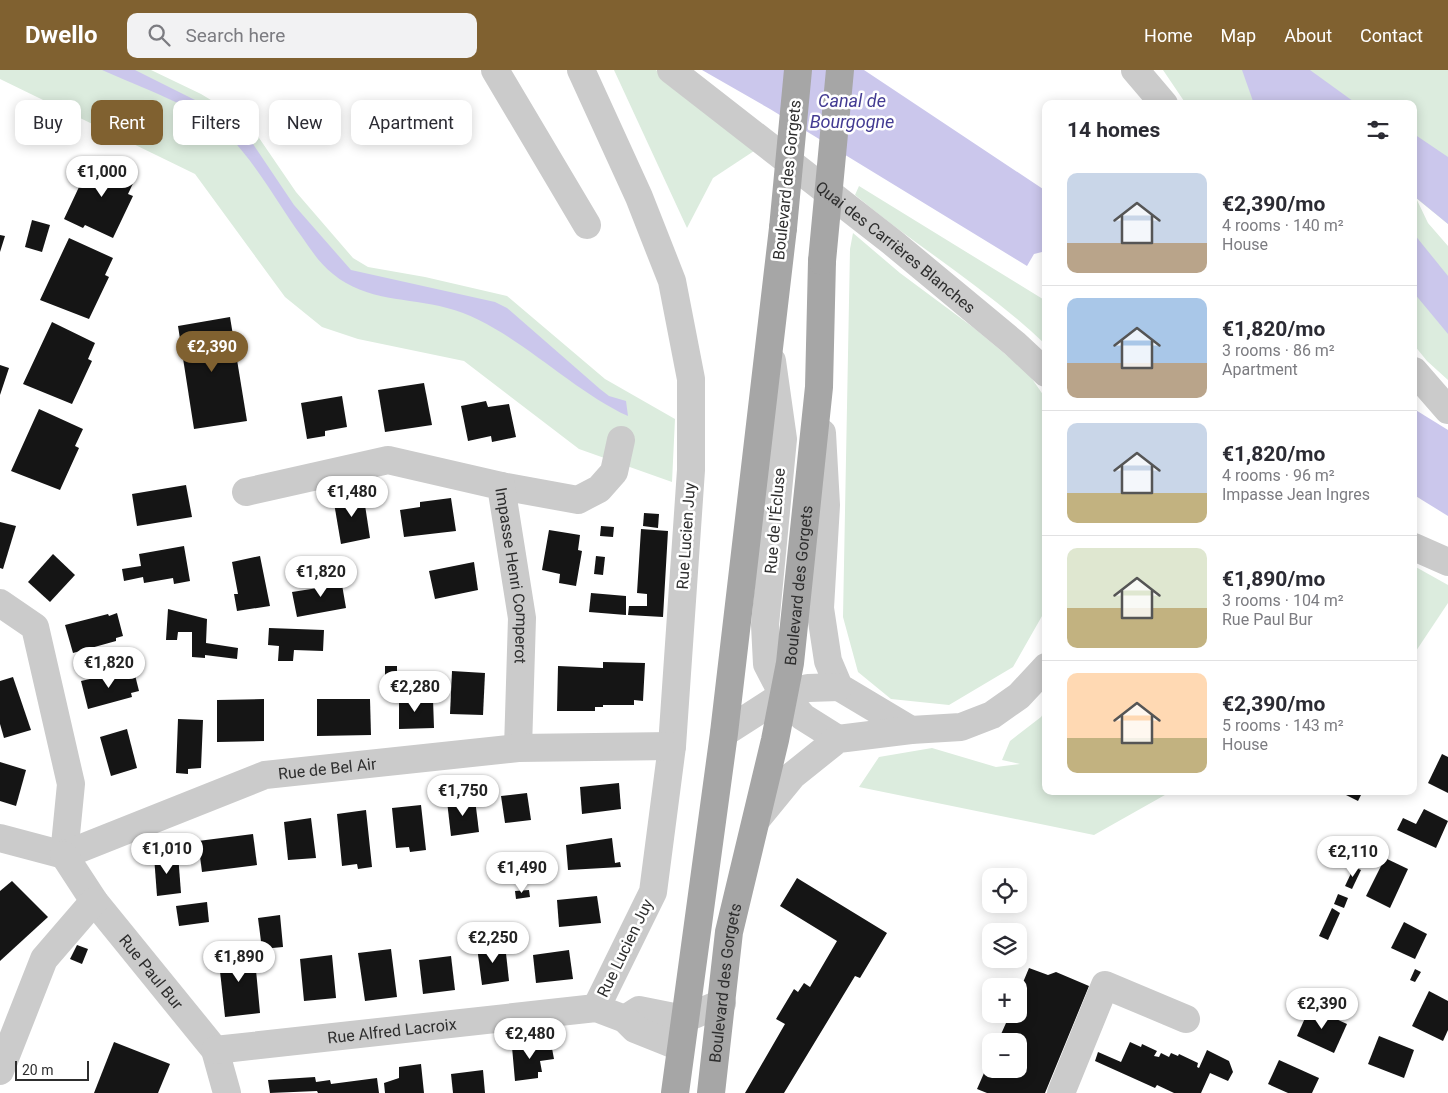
<!DOCTYPE html>
<meta charset="utf-8">
<style>
:root{--surface:#fff;--page:#f2f2f3;--text:#2b2b33;--muted:#7c7c81;--line:#e1e1e2;--accent:#806130}
body{margin:0;font-family:Roboto,sans-serif;background:var(--page);color:var(--text);height:100vh;display:flex;flex-direction:column;font-size:19px;white-space:nowrap}
*{box-sizing:border-box;margin:0}
p{font-size:16px;color:var(--muted)}
.icon{flex:none;width:28px;height:28px;fill:none;stroke:currentColor;stroke-width:2;stroke-linecap:round;stroke-linejoin:round}
.map{position:relative;flex:1;overflow:hidden}
.details{position:absolute;left:1042px;top:30px;width:375px;height:695px;display:flex;flex-direction:column;background:var(--surface);border-radius:10px;box-shadow:0 2px 12px #0003}
.details>*{flex:none}
.top-card{position:absolute;left:15px;top:30px;width:475px;height:45px;display:flex;gap:10px}
.fabs{position:absolute;left:982px;top:798px;display:grid;gap:10px}
.fabs a{display:grid;place-items:center;width:45px;height:45px;border-radius:10px;background:var(--surface);box-shadow:0 2px 12px #0003;font-size:25px}
.scale{position:absolute;left:15px;bottom:12px;width:74px;box-sizing:border-box;padding-left:5px;border:2px solid #2e2e2e;border-top:0;font-size:14px;line-height:18px;white-space:nowrap;color:#2e2e2e;-webkit-text-stroke:4px #fff;paint-order:stroke}
.price{position:absolute;translate:-50% -42px;padding:0 11px;border-radius:18px;background:#fff;color:#222;font-size:16px;line-height:32px;filter:drop-shadow(0 1px 2px #0008)}
.price::after{content:'';position:absolute;left:50%;top:30px;width:15px;height:11px;margin-left:-8px;background:inherit;clip-path:polygon(0 0,100% 0,50% 100%)}
.price.current{background:var(--accent);color:#fff}
ul{padding:0;list-style:none}
li{display:flex;align-items:center;gap:15px;height:125px;padding:0 25px}
li+li{border-top:1px solid var(--line)}
li span{display:grid;place-items:center;flex:none;width:140px;height:100px;border-radius:10px;color:#555}
li>.icon{margin-inline-start:auto}
span .icon{width:60px;height:60px;fill:#fffc;stroke-width:1}
li b{font-size:21px}
h2{display:flex;justify-content:space-between;align-items:center;height:60px;padding:0 25px;font-size:21px}
.chip{padding:0 18px;border-radius:10px;background:var(--surface);box-shadow:0 2px 12px #0003;font-size:18px;line-height:45px}
.chip.current{background:var(--accent);color:#fff}
header{display:flex;align-items:center;gap:30px;box-sizing:border-box;height:70px;padding:0 25px;background:var(--accent);color:#fff}
header strong{font-size:24px}
nav{display:flex;gap:28px;margin-inline-start:auto;font-size:18px}
.search{width:350px;height:45px;background:var(--page);display:flex;align-items:center;gap:12px;box-sizing:border-box;padding:0 18px;border-radius:10px;color:var(--muted);font-size:19px}
.map>svg:first-child{display:block}
</style>
<header>
<strong>Dwello</strong>
<div class="search"><svg class="icon" aria-label="search" viewBox="0 0 24 24"><circle cx="10" cy="10" r="6"/><path d="M15 15l6 6"/></svg>Search here</div>
<nav><a>Home</a><a>Map</a><a>About</a><a>Contact</a></nav>
</header>
<div class="map">
<svg width="1448" height="1023" viewBox="0 0 1448 1023">
<rect width="100%" height="100%" fill="#fff"/>
<g fill="#dcecde">
<path d="M 0,0 L 151,0 L 201,24 L 239,47 L 255,62 L 296,122 L 353,188 L 368,197 L 425,207 L 507,226 L 605,309 L 675,349 L 672,412 L 579,379 L 464,291 L 358,269 L 322,257 L 285,227 L 195,104 L 0,9 Z"/>
<path d="M 614,0 L 656,0 L 754,81 L 713,108 L 687,158 Z"/>
<path d="M 1163,0 L 1448,0 L 1448,154 L 1416,128 L 1428,153 L 1448,176 L 1448,310 L 1427,291 L 1414,275 L 1414,34 L 1186,34 Z"/>
<path d="M 859,116 L 1046,231 L 1046,275 C 988,219 917,177 855,125 Z"/>
<path d="M 853,163 L 900,203 L 974,258 L 1028,303 L 1046,329 L 1046,539 L 1013,597 L 949,635 L 891,629 L 858,602 L 843,547 L 850,179 Z"/>
<path d="M 1414,496 L 1448,515 L 1448,533 L 1414,584 Z"/>
<path d="M 1046,639 L 1046,721 L 1172,721 L 1094,765 L 859,717 L 879,687 L 932,678 L 996,697 L 1020,694 L 1002,690 L 1010,671 L 1041,647 Z"/>
</g>
<g fill="#cbc7ec">
<path d="M 102,0 L 135,0 L 203,34 L 238,58 L 249,68 L 294,135 L 351,200 L 495,232 L 507,238 L 600,319 L 609,326 L 626,331 L 628,346 C 567,318 510,254 447,238 C 407,227 367,232 333,204 C 320,194 311,180 302,167 C 278,134 257,95 229,66 C 203,39 137,16 102,0 Z"/>
<path d="M 702,0 L 864,0 L 1046,121 L 1046,181 L 1034,184 L 1027,196 L 770,39 Z"/>
<path d="M 1242,0 L 1310,0 L 1357,34 L 1254,34 Z"/>
<path d="M 1414,64 L 1448,87 L 1448,154 L 1414,126 Z"/>
<path d="M 1414,164 L 1448,206 L 1448,264 L 1414,223 Z"/>
<path d="M 1414,339 L 1448,360 L 1448,446 L 1414,425 Z"/>
</g>
<g fill="#151515">
<path d="M 93,87 L 136,107 L 128,124 L 133,126 L 113,168 L 85,155 L 83,158 L 64,149 Z"/>
<path d="M 32,150 L 50,155 L 42,182 L 25,177 Z"/>
<path d="M 0,165 L 5,166 L 0,182 Z"/>
<path d="M 69,168 L 113,188 L 105,205 L 109,207 L 89,249 L 40,230 Z"/>
<path d="M 230,247 L 247,351 L 194,359 L 178,256 Z"/>
<path d="M 52,252 L 95,273 L 88,289 L 92,291 L 72,334 L 23,314 Z"/>
<path d="M 0,295 L 9,298 L 0,325 Z"/>
<path d="M 424,313 L 432,355 L 385,362 L 378,320 Z"/>
<path d="M 342,326 L 347,357 L 325,361 L 325,366 L 307,369 L 301,333 Z"/>
<path d="M 486,331 L 488,337 L 509,334 L 516,367 L 492,372 L 491,366 L 468,371 L 461,336 Z"/>
<path d="M 39,339 L 83,359 L 75,376 L 79,378 L 60,420 L 11,401 Z"/>
<path d="M 186,415 L 192,447 L 137,456 L 132,424 Z"/>
<path d="M 363,422 L 370,468 L 341,474 L 333,427 Z"/>
<path d="M 451,428 L 456,461 L 404,467 L 400,440 L 420,437 L 420,432 Z"/>
<path d="M 644,443 L 659,444 L 658,458 L 643,456 Z"/>
<path d="M 0,452 L 16,456 L 3,499 L 0,498 Z"/>
<path d="M 601,456 L 614,457 L 613,467 L 600,466 Z"/>
<path d="M 641,459 L 668,461 L 663,547 L 628,545 L 629,536 L 647,536 L 647,524 L 637,523 Z"/>
<path d="M 549,460 L 580,465 L 578,480 L 582,481 L 576,516 L 559,513 L 560,504 L 542,500 Z"/>
<path d="M 184,476 L 190,511 L 174,514 L 173,508 L 144,513 L 143,507 L 124,511 L 122,499 L 141,496 L 139,484 Z"/>
<path d="M 53,484 L 75,505 L 50,532 L 28,512 Z"/>
<path d="M 260,486 L 270,536 L 237,541 L 234,524 L 238,524 L 232,492 Z"/>
<path d="M 596,486 L 605,487 L 603,505 L 594,504 Z"/>
<path d="M 474,492 L 478,520 L 435,529 L 429,501 Z"/>
<path d="M 340,503 L 346,538 L 297,547 L 292,522 L 324,517 L 322,507 Z"/>
<path d="M 591,523 L 626,526 L 626,545 L 589,542 Z"/>
<path d="M 168,539 L 207,549 L 206,573 L 238,578 L 237,589 L 205,585 L 205,588 L 192,587 L 192,562 L 178,562 L 177,570 L 166,570 Z"/>
<path d="M 117,543 L 123,566 L 116,568 L 116,571 L 73,583 L 65,555 L 108,544 L 109,546 Z"/>
<path d="M 269,558 L 324,560 L 323,581 L 294,580 L 293,591 L 278,591 L 279,576 L 268,575 Z"/>
<path d="M 603,592 L 645,593 L 643,631 L 634,630 L 634,635 L 603,635 L 603,637 L 595,637 L 595,641 L 557,641 L 558,596 L 603,598 Z"/>
<path d="M 385,596 L 397,596 L 397,614 L 385,613 Z"/>
<path d="M 125,601 L 125,603 L 134,601 L 139,621 L 131,623 L 132,627 L 88,639 L 81,611 Z"/>
<path d="M 452,601 L 485,603 L 483,645 L 450,644 Z"/>
<path d="M 13,607 L 31,660 L 4,668 L 0,654 L 0,611 Z"/>
<path d="M 399,622 L 411,622 L 412,630 L 433,629 L 434,658 L 399,659 Z"/>
<path d="M 264,629 L 264,671 L 217,672 L 217,630 Z"/>
<path d="M 317,629 L 370,629 L 371,665 L 317,666 Z"/>
<path d="M 178,649 L 203,650 L 201,698 L 188,699 L 188,704 L 176,703 Z"/>
<path d="M 127,659 L 137,698 L 111,706 L 100,667 Z"/>
<path d="M 1442,684 L 1448,687 L 1448,723 L 1428,713 Z"/>
<path d="M 0,692 L 26,700 L 16,736 L 0,731 Z"/>
<path d="M 619,713 L 621,739 L 582,744 L 580,717 Z"/>
<path d="M 1338,721 L 1363,721 L 1358,731 Z"/>
<path d="M 527,723 L 531,750 L 505,753 L 501,726 Z"/>
<path d="M 475,729 L 479,762 L 451,766 L 447,731 Z"/>
<path d="M 421,735 L 426,780 L 410,782 L 409,777 L 396,778 L 392,738 Z"/>
<path d="M 1424,739 L 1448,751 L 1436,778 L 1397,760 L 1403,748 L 1416,754 Z"/>
<path d="M 366,740 L 372,797 L 358,799 L 357,794 L 342,796 L 337,744 Z"/>
<path d="M 311,748 L 316,788 L 288,790 L 284,752 Z"/>
<path d="M 253,764 L 257,795 L 202,802 L 198,771 Z"/>
<path d="M 612,768 L 615,793 L 620,792 L 621,797 L 568,800 L 566,775 Z"/>
<path d="M 178,784 L 181,823 L 157,826 L 154,786 Z"/>
<path d="M 1385,788 L 1408,799 L 1390,838 L 1366,826 Z"/>
<path d="M 1354,797 L 1361,800 L 1352,819 L 1345,816 Z"/>
<path d="M 797,808 L 887,863 L 860,908 L 855,906 L 784,1023 L 745,1023 L 785,954 L 776,949 L 794,919 L 798,922 L 804,913 L 810,917 L 837,871 L 780,836 Z"/>
<path d="M 12,811 L 48,847 L 0,891 L 0,821 Z"/>
<path d="M 529,820 L 530,827 L 516,829 L 515,821 Z"/>
<path d="M 1338,824 L 1348,828 L 1344,838 L 1334,834 Z"/>
<path d="M 597,826 L 601,853 L 559,857 L 557,830 Z"/>
<path d="M 207,832 L 209,852 L 179,856 L 176,836 Z"/>
<path d="M 1332,838 L 1340,843 L 1328,870 L 1319,866 Z"/>
<path d="M 280,845 L 283,877 L 262,879 L 258,848 Z"/>
<path d="M 1404,852 L 1427,864 L 1415,889 L 1391,878 Z"/>
<path d="M 505,874 L 509,911 L 482,915 L 477,877 Z"/>
<path d="M 77,875 L 88,879 L 82,894 L 70,889 Z"/>
<path d="M 254,879 L 260,943 L 225,947 L 218,883 Z"/>
<path d="M 391,879 L 397,927 L 365,931 L 358,883 Z"/>
<path d="M 569,880 L 573,909 L 536,913 L 533,885 Z"/>
<path d="M 332,885 L 336,928 L 304,931 L 300,889 Z"/>
<path d="M 451,886 L 455,920 L 423,924 L 419,890 Z"/>
<path d="M 1029,898 L 1048,905 L 1056,902 L 1089,916 L 1045,1023 L 987,1023 L 977,1019 L 991,987 L 991,999 L 1019,999 L 1019,971 L 998,971 L 1010,944 L 1019,944 L 1019,922 Z"/>
<path d="M 1415,899 L 1421,902 L 1415,912 L 1410,910 Z"/>
<path d="M 1429,921 L 1448,931 L 1448,960 L 1443,971 L 1412,956 Z"/>
<path d="M 1310,937 L 1347,954 L 1334,983 L 1297,966 Z"/>
<path d="M 1379,966 L 1414,980 L 1404,1008 L 1368,994 Z"/>
<path d="M 114,972 L 170,994 L 158,1023 L 94,1023 Z"/>
<path d="M 1130,972 L 1141,977 L 1142,974 L 1157,981 L 1154,986 L 1159,987 L 1161,983 L 1169,987 L 1171,983 L 1178,986 L 1179,984 L 1198,993 L 1197,997 L 1199,998 L 1207,980 L 1229,991 L 1233,1002 L 1228,1011 L 1210,1003 L 1201,1023 L 1174,1023 L 1157,1015 L 1155,1018 L 1095,991 L 1098,982 L 1121,992 Z"/>
<path d="M 551,973 L 554,989 L 540,991 L 542,1002 L 538,1002 L 538,1008 L 515,1011 L 512,977 Z"/>
<path d="M 1279,990 L 1319,1008 L 1312,1023 L 1288,1023 L 1268,1014 Z"/>
<path d="M 421,994 L 424,1023 L 385,1023 L 384,1013 L 399,1008 L 399,997 Z"/>
<path d="M 483,1000 L 485,1023 L 453,1023 L 451,1004 Z"/>
<path d="M 315,1007 L 316,1012 L 330,1010 L 331,1014 L 377,1008 L 379,1023 L 318,1023 L 317,1021 L 270,1023 L 268,1010 Z"/>
</g>
<g fill="none" stroke-linecap="round" stroke-linejoin="round">
<g stroke="#cbcbcb" stroke-width="28">
<path d="M 495,0 L 587,155"/>
<path d="M 581,0 L 639,127 L 672,211 L 691,309 L 691,400 L 672,676 L 653,822 L 596,938"/>
<path id="s1" d="M 671,0 L 892,172 L 1015,274 L 1046,303"/>
<path d="M 1135,0 L 1164,34"/>
<path d="M 772,291 L 783,369 L 765,555 L 767,594 L 783,625 L 803,647 L 838,669"/>
<path d="M 1414,301 L 1448,340"/>
<path d="M 822,363 L 826,435 L 820,538 L 828,591 L 839,617 L 911,660"/>
<path d="M 501,416 L 578,430 L 599,419 L 614,402 L 621,370"/>
<path id="s2" d="M 246,422 L 388,390 L 501,416 L 522,548 L 518,678"/>
<path d="M 1414,477 L 1448,492"/>
<path d="M 0,533 L 35,557 L 71,714 L 64,785"/>
<path d="M 724,663 L 783,625 L 808,618 L 839,617"/>
<path d="M 757,749 L 793,705 L 838,669 L 911,660 L 961,657 L 992,645 L 1019,626 L 1046,597"/>
<path id="s3" d="M 0,768 L 64,785 L 265,705 L 518,678 L 672,676"/>
<path id="s4" d="M 64,785 L 94,831 L 215,980 L 227,1023"/>
<path d="M 625,949 L 639,940 L 684,949 L 722,933"/>
<path id="s5" d="M 215,980 L 596,938 L 625,949 L 635,959 L 680,977"/>
<path d="M 0,1001 L 44,889 L 94,831"/>
<path d="M 1061,1023 L 1105,915 L 1186,949"/>
</g>
<g stroke="#a6a6a6" stroke-width="28">
<path d="M 675,1023 L 724,663 L 783,158"/>
<path id="s6" d="M 711,1023 L 729,862 L 775,670 L 790,593 L 819,317 L 822,191"/>
</g>
<g stroke="#a6a6a6" stroke-width="28">
<path d="M 783,158 L 798,0"/>
<path d="M 822,191 L 840,0"/>
</g>
</g>
<g text-anchor="middle" dominant-baseline="central" stroke-width="5" stroke-linejoin="round" paint-order="stroke">
<g font-size="16" fill="#2e2e2e" stroke="#fff">
<text transform="translate(787 110) rotate(-84)">Boulevard des Gorgets</text>
<text stroke="none"><textPath href="#s1" startOffset="286">Quai des Carrières Blanches</textPath></text>
<text transform="translate(775 451) rotate(-85)">Rue de l'Écluse</text>
<text transform="translate(686 466) rotate(-86)">Rue Lucien Juy</text>
<text stroke="none"><textPath href="#s2" startOffset="352">Impasse Henri Comperot</textPath></text>
<text stroke="none"><textPath href="#s6" startOffset="516">Boulevard des Gorgets</textPath></text>
<text stroke="none"><textPath href="#s3" startOffset="345">Rue de Bel Air</textPath></text>
<text transform="translate(625 878) rotate(-64)">Rue Lucien Juy</text>
<text stroke="none"><textPath href="#s4" startOffset="146">Rue Paul Bur</textPath></text>
<text stroke="none"><textPath href="#s6" startOffset="111">Boulevard des Gorgets</textPath></text>
<text stroke="none"><textPath href="#s5" startOffset="178">Rue Alfred Lacroix</textPath></text>
</g>
<g font-size="18" font-style="italic" fill="#433b92" stroke="#fff">
<text x="852" y="30">Canal de<tspan x="852" dy="21">Bourgogne</tspan></text>
</g>
</g>
</svg>
<div class="fabs">
<a><svg class="icon" aria-label="locate" viewBox="0 0 24 24"><circle cx="12" cy="12" r="6"/><path d="M12 2v4M12 18v4M2 12h4M18 12h4"/></svg></a>
<a><svg class="icon" aria-label="layers" viewBox="0 0 24 24"><path d="M12 4l9 5-9 5-9-5zM3 14l9 5 9-5"/></svg></a>
<a>+</a>
<a>−</a>
</div>
<div class="scale">20 m</div>
<b class="price" style="left:102px;top:128px">€1,000</b>
<b class="price current" style="left:212px;top:303px">€2,390</b>
<b class="price" style="left:352px;top:448px">€1,480</b>
<b class="price" style="left:321px;top:528px">€1,820</b>
<b class="price" style="left:109px;top:619px">€1,820</b>
<b class="price" style="left:415px;top:643px">€2,280</b>
<b class="price" style="left:463px;top:747px">€1,750</b>
<b class="price" style="left:167px;top:805px">€1,010</b>
<b class="price" style="left:1353px;top:808px">€2,110</b>
<b class="price" style="left:522px;top:824px">€1,490</b>
<b class="price" style="left:493px;top:894px">€2,250</b>
<b class="price" style="left:239px;top:913px">€1,890</b>
<b class="price" style="left:1322px;top:960px">€2,390</b>
<b class="price" style="left:530px;top:990px">€2,480</b>
<div class="top-card">
<a class="chip">Buy</a>
<a class="chip current">Rent</a>
<a class="chip">Filters</a>
<a class="chip">New</a>
<a class="chip">Apartment</a>
</div>
<section class="details">
<h2>14 homes<svg class="icon" aria-label="filters" viewBox="0 0 24 24"><path d="M4 7h16M4 17h16"/><circle cx="9" cy="7" r="2"/><circle cx="15" cy="17" r="2"/></svg></h2>
<ul>
<li><span style="background:linear-gradient(#c9d6e8 70%,#b9a48a 0)"><svg class="icon" aria-label="home" viewBox="0 0 24 24"><path d="M3 11l9-7 9 7M6 9v11h12V9"/></svg></span><div><b>€2,390/mo</b><p>4 rooms · 140 m²</p><p>House</p></div></li>
<li><span style="background:linear-gradient(#a9c7e8 65%,#b9a48a 0)"><svg class="icon" aria-label="home" viewBox="0 0 24 24"><path d="M3 11l9-7 9 7M6 9v11h12V9"/></svg></span><div><b>€1,820/mo</b><p>3 rooms · 86 m²</p><p>Apartment</p></div></li>
<li><span style="background:linear-gradient(#c9d6e8 70%,#c2b280 0)"><svg class="icon" aria-label="home" viewBox="0 0 24 24"><path d="M3 11l9-7 9 7M6 9v11h12V9"/></svg></span><div><b>€1,820/mo</b><p>4 rooms · 96 m²</p><p>Impasse Jean Ingres</p></div></li>
<li><span style="background:linear-gradient(#dfe7d0 60%,#c2b280 0)"><svg class="icon" aria-label="home" viewBox="0 0 24 24"><path d="M3 11l9-7 9 7M6 9v11h12V9"/></svg></span><div><b>€1,890/mo</b><p>3 rooms · 104 m²</p><p>Rue Paul Bur</p></div></li>
<li><span style="background:linear-gradient(#ffd9b3 65%,#c2b280 0)"><svg class="icon" aria-label="home" viewBox="0 0 24 24"><path d="M3 11l9-7 9 7M6 9v11h12V9"/></svg></span><div><b>€2,390/mo</b><p>5 rooms · 143 m²</p><p>House</p></div></li>
</ul>
</section>
</div>
